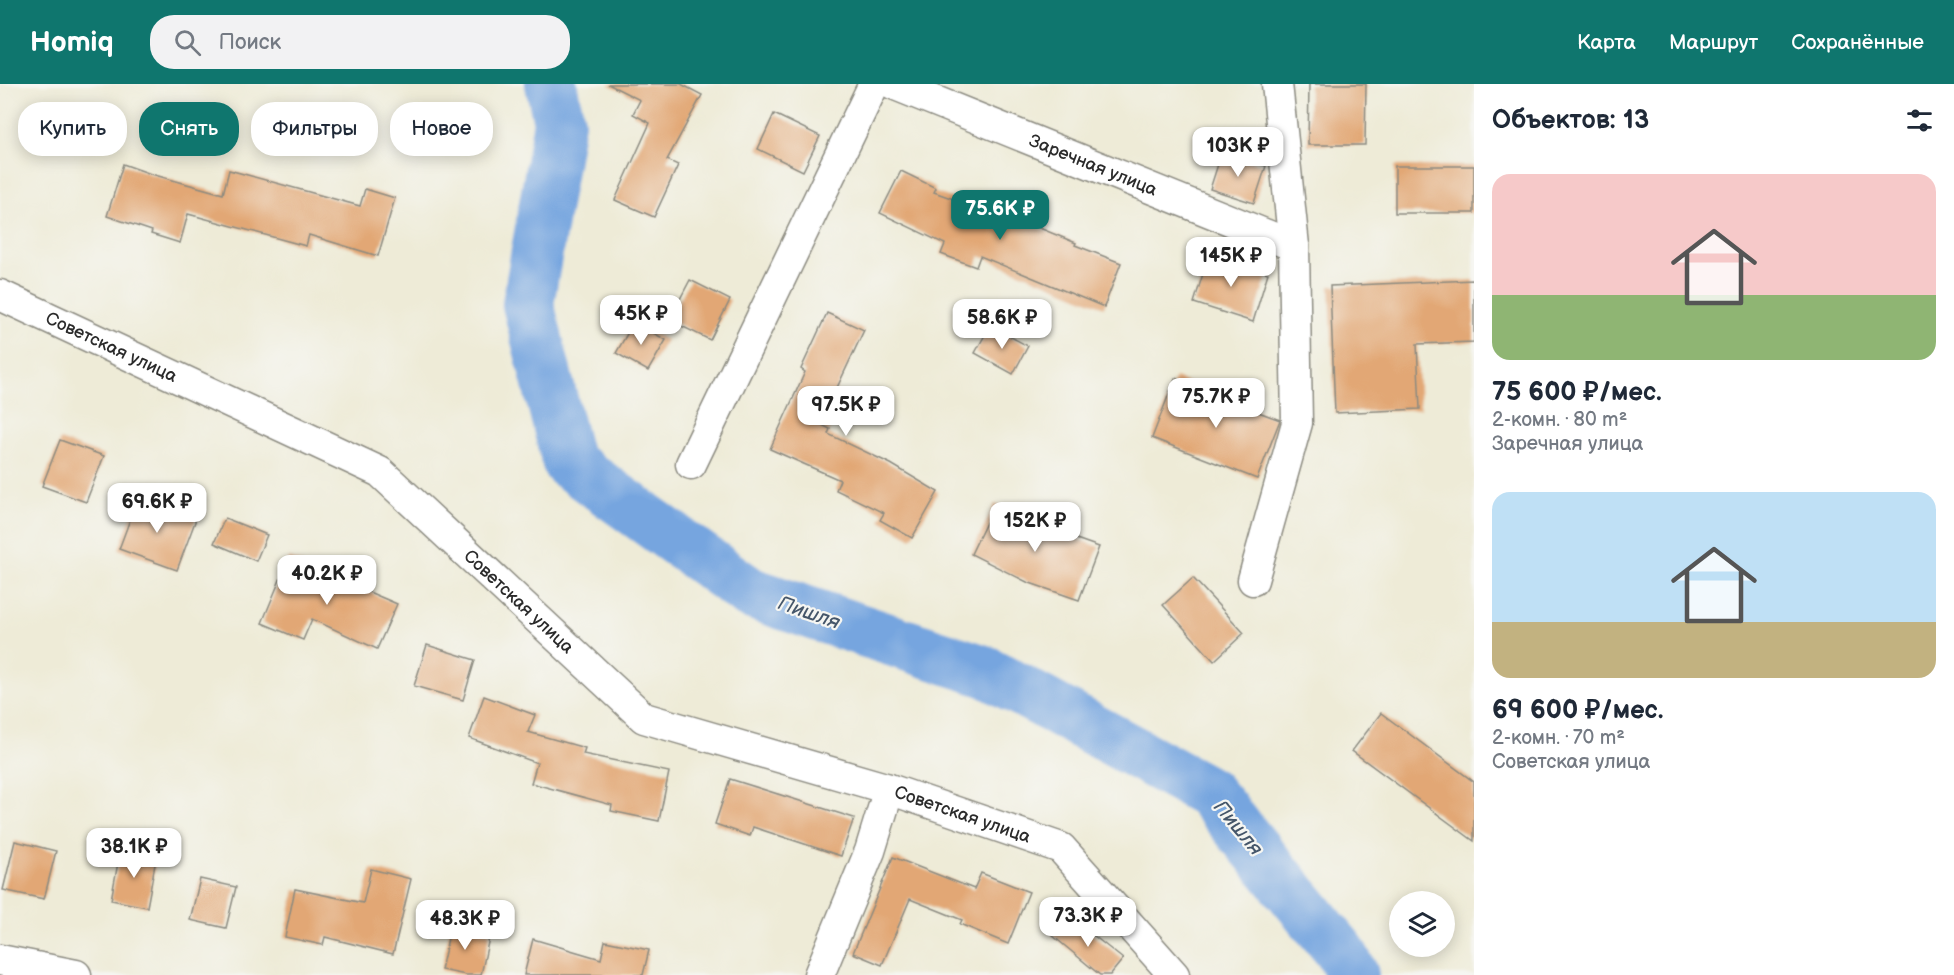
<!DOCTYPE html>
<html lang="ru">
<meta charset="utf-8">
<style>
:root{--surface:#fff;--page:#f2f2f3;--text:#1f2937;--muted:#747a83;--accent:#0f766e}
body{margin:0;font-family:"Balsamiq Sans",sans-serif;background:var(--page);color:var(--text);height:100vh;display:flex;flex-direction:column;font-size:22px;white-space:nowrap}
*{box-sizing:border-box;margin:0}
p{font-size:20px;color:var(--muted)}
.icon{flex:none;width:33px;height:33px;fill:none;stroke:currentColor;stroke-width:2;stroke-linecap:round;stroke-linejoin:round}
.map{position:relative;flex:1;overflow:hidden}
.details{display:flex;flex-direction:column;background:var(--surface);width:480px}
.details>*{flex:none}
.top-card{position:absolute;left:18px;top:18px;width:570px;height:54px;display:flex;gap:12px}
.controls{position:absolute;left:1389px;top:807px;display:grid;gap:12px}
.controls a{display:grid;place-items:center;width:66px;height:66px;border-radius:50%;background:var(--surface);box-shadow:0 3px 15px #0003;font-size:30px}
.price{position:absolute;translate:-50% -51px;padding:0 14px;border-radius:12px;background:#fff;color:#222;font-size:20px;line-height:39px;filter:drop-shadow(0 2px 3px #0008)}
.price::after{content:'';position:absolute;left:50%;top:36px;width:18px;height:14px;margin-left:-9px;background:inherit;clip-path:polygon(0 0,100% 0,50% 100%)}
.price.active{background:var(--accent);color:#fff}
ul{padding:0;list-style:none}
li{display:grid;align-content:center;gap:12px;height:318px;padding:0 18px}
li span{display:grid;place-items:center;height:186px;border-radius:18px;color:#555}
li>.icon{margin-inline-start:auto}
span .icon{width:108px;height:108px;fill:#fffc;stroke-width:1}
li b{font-size:26px}
h2{display:flex;justify-content:space-between;align-items:center;height:72px;padding:0 18px;font-size:26px}
.tag{padding:0 21px;border-radius:24px;background:var(--surface);box-shadow:0 3px 15px #0003;font-size:21px;line-height:54px}
.tag.active{background:var(--accent);color:#fff}
header{display:flex;align-items:center;gap:36px;box-sizing:border-box;height:84px;padding:0 30px;background:var(--accent);color:#fff}
header strong{font-size:28px}
nav{display:flex;gap:33px;margin-inline-start:auto;font-size:21px}
.search{width:420px;height:54px;background:var(--page);display:flex;align-items:center;gap:15px;box-sizing:border-box;padding:0 21px;border-radius:24px;color:var(--muted);font-size:22px}
main{display:flex;flex:1;min-height:0}
.map>svg:first-child{display:block}
</style>
<header>
<strong>Homiq</strong>
<div class="search"><svg class="icon" aria-label="search" viewBox="0 0 24 24"><circle cx="10" cy="10" r="6"/><path d="M15 15l6 6"/></svg>Поиск</div>
<nav><a>Карта</a><a>Маршрут</a><a>Сохранённые</a></nav>
</header>
<main>
<div class="map">
<svg width="1474" height="891" viewBox="0 0 1474 891">
<rect width="100%" height="100%" fill="#f6f6f2"/>
<filter id="ink" filterUnits="userSpaceOnUse"><feTurbulence type="fractalNoise" baseFrequency=".0167" numOctaves="2"/><feDisplacementMap in="SourceGraphic" scale="12" xChannelSelector="R" yChannelSelector="G"/><feConvolveMatrix kernelMatrix="1 2 1 2 8 2 1 2 1" color-interpolation-filters="sRGB"/></filter>
<filter id="wash" filterUnits="userSpaceOnUse"><feTurbulence type="fractalNoise" baseFrequency=".008" numOctaves="4" result="noise"/><feDisplacementMap in="SourceGraphic" scale="24" xChannelSelector="R" yChannelSelector="G"/><feGaussianBlur stdDeviation="1.35" result="paint"/><feColorMatrix in="noise" values="0 0 0 0 0 0 0 0 0 0 0 0 0 0 0 0 0 1.4 0 .05"/><feComposite in="paint" operator="in"/></filter>
<g filter="url(#wash)">
<rect width="100%" height="100%" fill="#eeebd7"/>
<g fill="none" stroke-linecap="round" stroke-linejoin="round">
<path stroke="#76a5df" stroke-width="52" d="M 551,0 L 559,38 L 528,220 L 568,379 L 750,509 L 987,588 L 1208,708 L 1340,867 L 1353,891"/>
</g>
<g id="blocks">
<g fill="#e2a774">
<path d="M 608,0 L 681,0 L 702,11 L 667,76 L 678,81 L 654,133 L 615,116 L 650,39 L 633,30 L 640,16 Z"/>
<path d="M 1309,0 L 1366,0 L 1365,61 L 1308,61 Z"/>
<path d="M 774,30 L 820,52 L 803,87 L 758,65 Z"/>
<path d="M 1222,68 L 1266,82 L 1254,119 L 1210,105 Z"/>
<path d="M 123,80 L 151,90 L 223,110 L 229,86 L 360,122 L 365,105 L 395,114 L 378,172 L 309,151 L 306,162 L 188,130 L 180,159 L 151,150 L 152,147 L 107,132 Z"/>
<rect x="1395" y="82" width="79" height="47"/>
<path d="M 901,87 L 936,104 L 934,108 L 1030,142 L 1030,140 L 1076,159 L 1075,161 L 1121,179 L 1104,223 L 980,172 L 976,183 L 941,170 L 945,160 L 880,129 Z"/>
<path d="M 1209,170 L 1268,189 L 1253,238 L 1194,219 Z"/>
<path d="M 690,196 L 730,216 L 710,256 L 669,236 Z"/>
<path d="M 1474,196 L 1474,258 L 1417,260 L 1420,325 L 1335,329 L 1330,202 Z"/>
<path d="M 827,229 L 864,246 L 820,340 L 830,345 L 828,350 L 891,380 L 938,408 L 912,454 L 880,436 L 884,429 L 836,406 L 840,396 L 770,365 L 805,288 L 801,285 Z"/>
<path d="M 634,238 L 666,256 L 648,287 L 616,269 Z"/>
<path d="M 990,242 L 1028,262 L 1013,290 L 975,269 Z"/>
<path d="M 1175,294 L 1227,313 L 1226,316 L 1280,336 L 1257,395 L 1152,354 Z"/>
<path d="M 60,356 L 104,372 L 86,418 L 42,402 Z"/>
<path d="M 138,414 L 196,435 L 177,486 L 119,465 Z"/>
<path d="M 995,420 L 1061,452 L 1062,450 L 1099,463 L 1079,516 L 1027,498 L 971,470 Z"/>
<path d="M 225,434 L 267,451 L 256,477 L 214,459 Z"/>
<path d="M 289,474 L 397,520 L 377,565 L 312,535 L 303,556 L 262,539 Z"/>
<path d="M 1193,494 L 1244,549 L 1214,577 L 1163,521 Z"/>
<path d="M 427,561 L 475,576 L 463,616 L 414,602 Z"/>
<path d="M 484,612 L 535,631 L 528,648 L 585,664 L 583,670 L 669,688 L 659,737 L 611,727 L 612,721 L 531,699 L 537,679 L 469,654 Z"/>
<path d="M 1381,629 L 1474,698 L 1474,757 L 1352,667 Z"/>
<path d="M 730,695 L 854,734 L 841,772 L 753,743 L 750,752 L 715,740 Z"/>
<path d="M 15,757 L 56,767 L 44,815 L 3,806 Z"/>
<path d="M 120,768 L 156,775 L 147,823 L 111,816 Z"/>
<path d="M 893,773 L 974,805 L 981,789 L 1029,808 L 1008,860 L 960,840 L 962,836 L 910,815 L 882,881 L 853,869 Z"/>
<path d="M 371,785 L 411,795 L 393,870 L 325,853 L 323,861 L 285,853 L 295,805 L 363,819 Z"/>
<path d="M 200,795 L 236,803 L 226,844 L 190,836 Z"/>
<path d="M 1069,832 L 1123,875 L 1110,891 L 1100,891 L 1053,852 Z"/>
<path d="M 451,841 L 490,849 L 481,891 L 466,891 L 441,886 Z"/>
<path d="M 533,855 L 601,875 L 605,857 L 649,866 L 643,891 L 524,891 Z"/>
</g>
</g>
</g>
<g filter="url(#ink)">
<use href="#blocks" fill-opacity="0" stroke="#8c8b81" stroke-width="1.5"/>
<g fill="none" stroke-linecap="round" stroke-linejoin="round">
<g stroke="#8c8b81" stroke-width="33">
<g id="minor">
<path id="s1" d="M 893,0 L 1294,162"/>
<path id="s2" d="M 0,211 L 380,388 L 644,634 L 889,705 L 1061,764 L 1174,891"/>
<path d="M 691,380 L 874,0"/>
<path d="M 1253,496 L 1297,339 L 1294,162 L 1277,0"/>
<path d="M 0,876 L 76,891"/>
<path d="M 819,891 L 870,767 L 889,705"/>
</g>
</g>
<use href="#minor" stroke="#fff" stroke-width="30"/>
</g>
</g>
<g text-anchor="middle" dominant-baseline="central" stroke-width="4.5" stroke-linejoin="round" paint-order="stroke">
<g font-size="18" fill="#2b2b2b" stroke="#f6f6f2">
<text stroke="none"><textPath href="#s1" startOffset="216">Заречная улица</textPath></text>
<text stroke="none"><textPath href="#s2" startOffset="123">Советская улица</textPath></text>
<text stroke="none"><textPath href="#s2" startOffset="609">Советская улица</textPath></text>
<text stroke="none"><textPath href="#s2" startOffset="1113">Советская улица</textPath></text>
</g>
<g font-size="20" font-style="italic" fill="#45566a" stroke="#f6f6f2">
<text transform="translate(809 529) rotate(19)">Пишля</text>
<text transform="translate(1238 744) rotate(50)">Пишля</text>
</g>
</g>
</svg>
<div class="controls">
<a><svg class="icon" aria-label="layers" viewBox="0 0 24 24"><path d="M12 4l9 5-9 5-9-5zM3 14l9 5 9-5"/></svg></a>
</div>
<b class="price" style="left:1238px;top:94px">103K ₽</b>
<b class="price active" style="left:1000px;top:157px">75.6K ₽</b>
<b class="price" style="left:1231px;top:204px">145K ₽</b>
<b class="price" style="left:641px;top:262px">45K ₽</b>
<b class="price" style="left:1002px;top:266px">58.6K ₽</b>
<b class="price" style="left:1216px;top:345px">75.7K ₽</b>
<b class="price" style="left:846px;top:353px">97.5K ₽</b>
<b class="price" style="left:157px;top:450px">69.6K ₽</b>
<b class="price" style="left:1035px;top:469px">152K ₽</b>
<b class="price" style="left:327px;top:522px">40.2K ₽</b>
<b class="price" style="left:134px;top:795px">38.1K ₽</b>
<b class="price" style="left:1088px;top:864px">73.3K ₽</b>
<b class="price" style="left:465px;top:867px">48.3K ₽</b>
<div class="top-card">
<a class="tag">Купить</a>
<a class="tag active">Снять</a>
<a class="tag">Фильтры</a>
<a class="tag">Новое</a>
</div>
</div>
<section class="details">
<h2>Объектов: 13<svg class="icon" aria-label="filters" viewBox="0 0 24 24"><path d="M4 7h16M4 17h16"/><circle cx="9" cy="7" r="2"/><circle cx="15" cy="17" r="2"/></svg></h2>
<ul>
<li><span style="background:linear-gradient(#f6c9c9 65%,#8fb573 0)"><svg class="icon" aria-label="home" viewBox="0 0 24 24"><path d="M3 11l9-7 9 7M6 9v11h12V9"/></svg></span><div><b>75 600 ₽/мес.</b><p>2-комн. · 80 m²</p><p>Заречная улица</p></div></li>
<li><span style="background:linear-gradient(#bfe0f5 70%,#c2b280 0)"><svg class="icon" aria-label="home" viewBox="0 0 24 24"><path d="M3 11l9-7 9 7M6 9v11h12V9"/></svg></span><div><b>69 600 ₽/мес.</b><p>2-комн. · 70 m²</p><p>Советская улица</p></div></li>
</ul>
</section>
</main>
